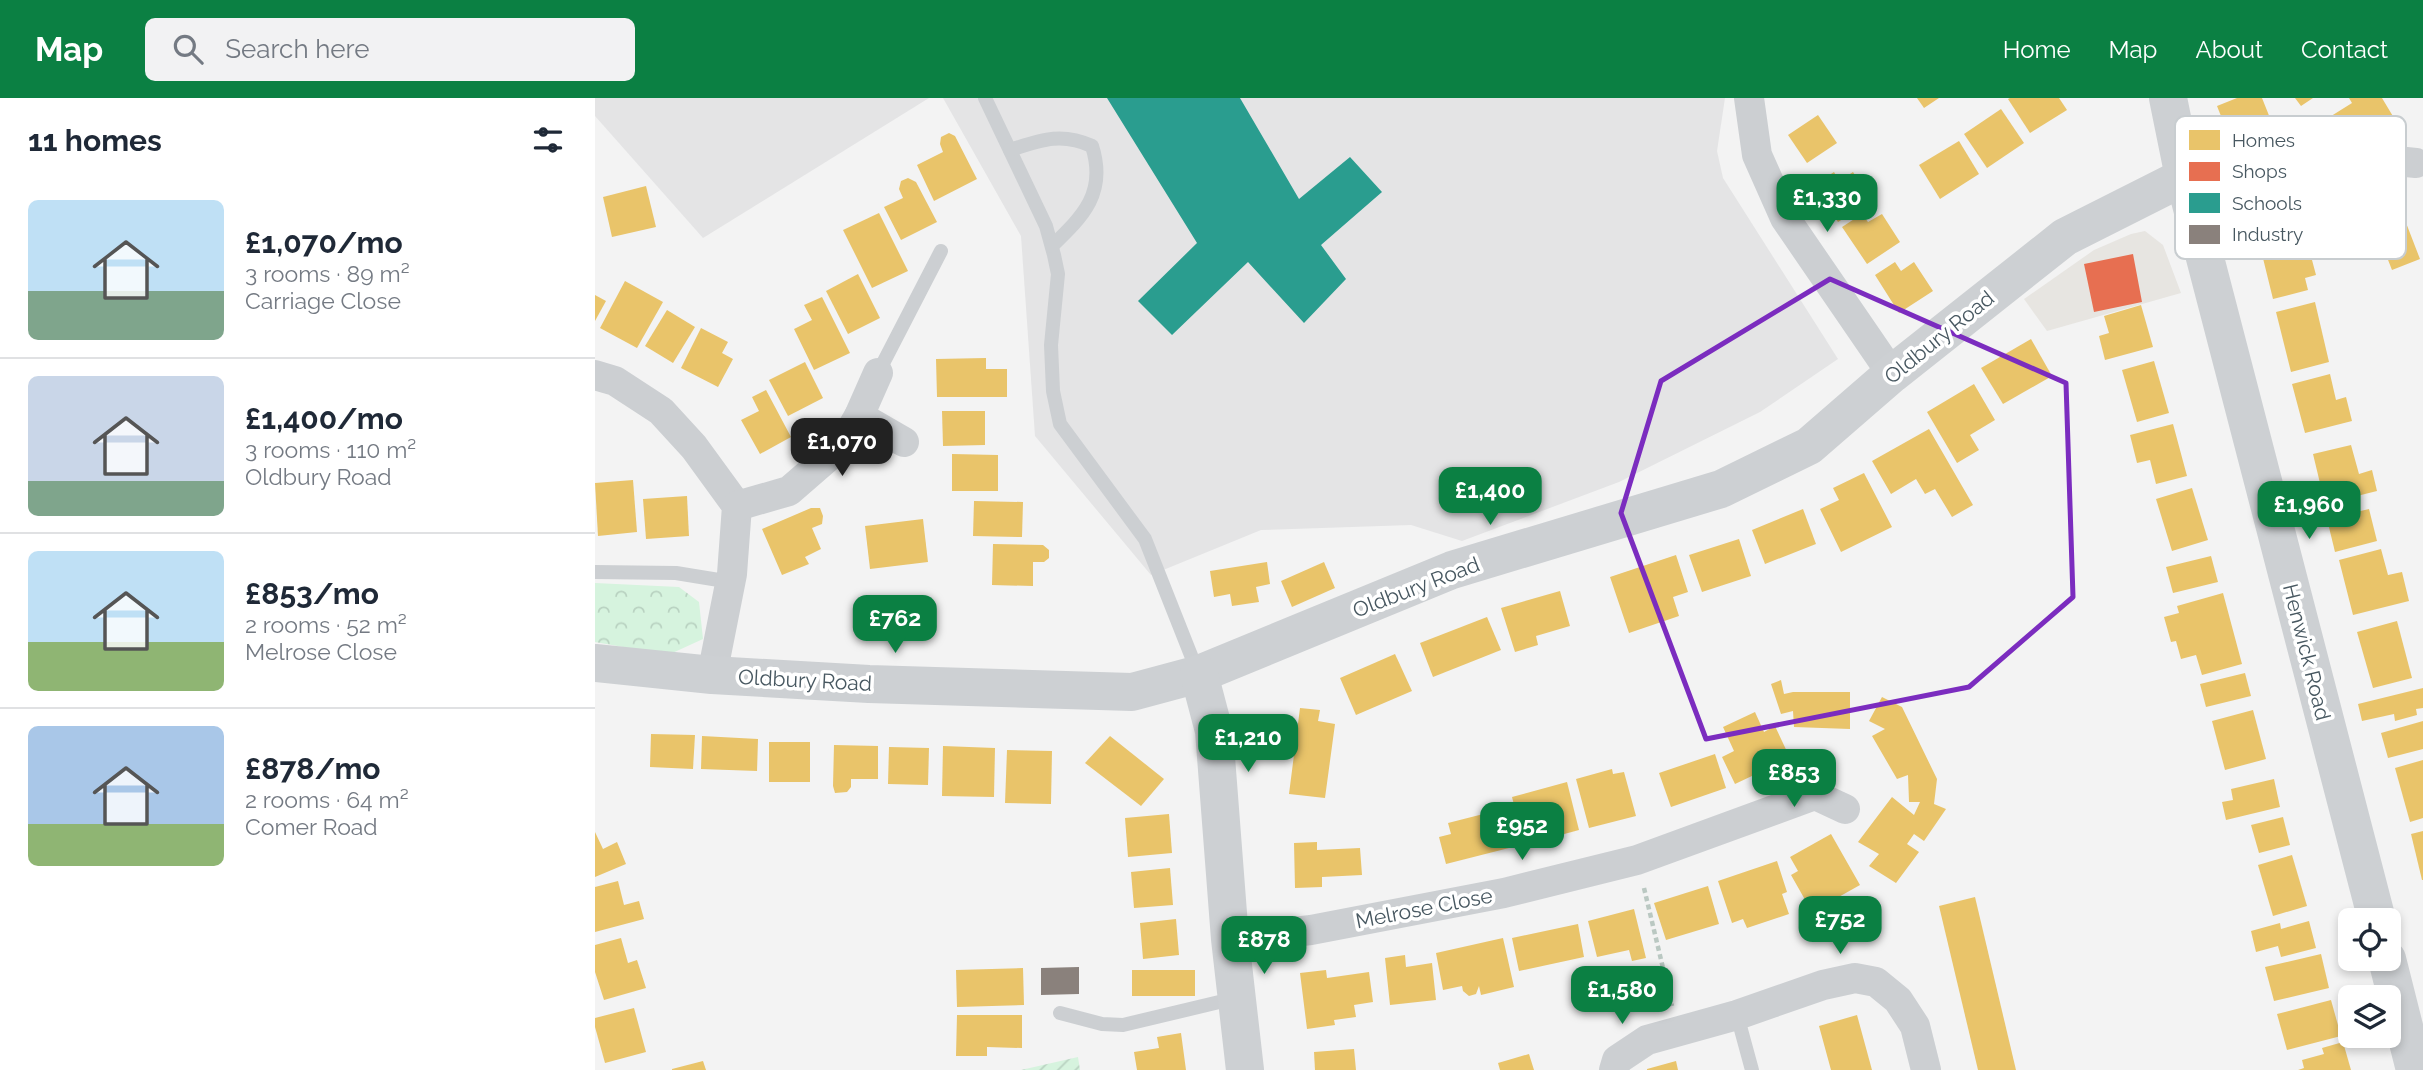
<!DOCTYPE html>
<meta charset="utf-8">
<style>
:root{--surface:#fff;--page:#f2f2f3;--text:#1f2937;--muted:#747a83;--line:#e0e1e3;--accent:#0b8043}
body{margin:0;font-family:Raleway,sans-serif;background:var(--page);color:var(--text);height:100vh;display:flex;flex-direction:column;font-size:26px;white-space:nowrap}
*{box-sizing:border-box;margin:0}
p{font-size:23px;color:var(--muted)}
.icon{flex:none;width:38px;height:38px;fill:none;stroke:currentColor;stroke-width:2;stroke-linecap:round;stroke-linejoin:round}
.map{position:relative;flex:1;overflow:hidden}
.details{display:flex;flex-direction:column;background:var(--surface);width:595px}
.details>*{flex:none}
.fabs{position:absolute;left:1743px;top:810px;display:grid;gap:14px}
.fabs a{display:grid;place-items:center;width:63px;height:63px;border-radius:10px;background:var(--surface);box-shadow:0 4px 10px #0003;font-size:35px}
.price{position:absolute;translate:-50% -60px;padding:0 16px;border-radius:14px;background:var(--accent);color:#fff;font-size:23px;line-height:46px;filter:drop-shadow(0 2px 4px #0008)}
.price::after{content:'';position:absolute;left:50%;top:42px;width:21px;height:16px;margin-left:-10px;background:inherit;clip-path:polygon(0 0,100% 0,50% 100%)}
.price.selected{background:#222;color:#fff}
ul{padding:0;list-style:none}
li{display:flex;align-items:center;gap:21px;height:175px;padding:0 28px}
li+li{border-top:2px solid var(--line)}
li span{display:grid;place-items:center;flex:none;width:196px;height:140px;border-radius:10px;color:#555}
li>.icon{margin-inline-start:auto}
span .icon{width:84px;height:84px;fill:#fffc;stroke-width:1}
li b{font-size:30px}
h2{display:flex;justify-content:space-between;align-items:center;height:84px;padding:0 28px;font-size:30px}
header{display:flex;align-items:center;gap:42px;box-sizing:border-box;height:98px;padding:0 35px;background:var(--accent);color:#fff}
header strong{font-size:33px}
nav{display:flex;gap:38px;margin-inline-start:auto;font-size:24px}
.search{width:490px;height:63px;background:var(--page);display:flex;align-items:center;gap:18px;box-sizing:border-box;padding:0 24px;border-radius:10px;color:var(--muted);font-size:26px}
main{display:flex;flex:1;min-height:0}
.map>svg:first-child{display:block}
</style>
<header>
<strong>Map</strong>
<div class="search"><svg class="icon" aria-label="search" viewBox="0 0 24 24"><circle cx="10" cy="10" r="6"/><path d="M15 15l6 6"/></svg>Search here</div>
<nav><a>Home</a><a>Map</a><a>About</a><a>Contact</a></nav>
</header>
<main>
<section class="details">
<h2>11 homes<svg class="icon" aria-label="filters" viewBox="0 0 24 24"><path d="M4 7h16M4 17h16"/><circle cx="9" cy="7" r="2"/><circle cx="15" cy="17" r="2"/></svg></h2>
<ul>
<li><span style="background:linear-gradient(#bfe0f5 65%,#7fa58c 0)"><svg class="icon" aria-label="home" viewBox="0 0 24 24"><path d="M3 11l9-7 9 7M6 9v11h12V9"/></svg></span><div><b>£1,070/mo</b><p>3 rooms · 89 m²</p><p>Carriage Close</p></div></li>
<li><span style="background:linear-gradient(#c9d6e8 75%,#7fa58c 0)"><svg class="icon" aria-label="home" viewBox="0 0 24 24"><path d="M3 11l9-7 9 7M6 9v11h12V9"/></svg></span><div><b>£1,400/mo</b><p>3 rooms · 110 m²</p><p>Oldbury Road</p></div></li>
<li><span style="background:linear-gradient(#bfe0f5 65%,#8fb573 0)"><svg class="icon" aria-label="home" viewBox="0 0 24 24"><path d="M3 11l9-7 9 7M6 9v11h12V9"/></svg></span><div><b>£853/mo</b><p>2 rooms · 52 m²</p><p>Melrose Close</p></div></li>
<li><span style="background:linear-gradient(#a9c7e8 70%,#8fb573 0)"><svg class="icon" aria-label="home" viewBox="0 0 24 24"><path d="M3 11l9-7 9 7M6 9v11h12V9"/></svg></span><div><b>£878/mo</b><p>2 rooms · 64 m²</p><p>Comer Road</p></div></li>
</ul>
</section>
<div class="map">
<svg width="1828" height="972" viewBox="0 0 1828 972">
<defs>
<pattern id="forest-crowns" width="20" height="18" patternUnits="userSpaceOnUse" patternTransform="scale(1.75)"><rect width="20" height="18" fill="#d6f3de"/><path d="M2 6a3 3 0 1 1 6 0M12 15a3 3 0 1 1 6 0" fill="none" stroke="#b9d2c1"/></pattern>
<pattern id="garden-furrows" width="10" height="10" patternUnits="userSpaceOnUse" patternTransform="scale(1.75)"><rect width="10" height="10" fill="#d6f3de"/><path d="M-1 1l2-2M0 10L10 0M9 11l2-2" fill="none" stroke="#b9d2c1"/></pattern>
</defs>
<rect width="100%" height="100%" fill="#f3f3f3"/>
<path fill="#e7e5e1" d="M 1550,133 L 1568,147 L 1586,195 L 1452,233 L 1429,201 L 1499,152 L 1536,136 Z"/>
<g fill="#e4e4e5">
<path d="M 0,0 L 334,0 L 108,140 L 0,18 Z"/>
<path d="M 348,0 L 1130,0 L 1122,53 L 1128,80 L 1243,261 L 1165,314 L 1024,384 L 867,443 L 816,427 L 666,432 L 556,477 L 440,338 L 426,138 Z"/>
</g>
<path fill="url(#forest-crowns)" d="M 0,485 L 84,489 L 104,504 L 108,541 L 73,557 L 0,544 Z"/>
<path fill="url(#garden-furrows)" d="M 483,959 L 485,972 L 426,972 Z"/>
<g fill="#e9c46a">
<path d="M 1322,0 L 1344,0 L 1329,10 Z"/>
<path d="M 1415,0 L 1464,0 L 1472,12 L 1435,35 L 1413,1 Z"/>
<path d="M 1642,0 L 1667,0 L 1679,30 L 1637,46 L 1622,8 Z"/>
<path d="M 1700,0 L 1718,0 L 1706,8 Z"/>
<path d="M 1754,0 L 1787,0 L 1805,30 L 1780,45 L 1773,33 L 1749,47 L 1733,20 L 1757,5 Z"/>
<path d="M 1406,11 L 1429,45 L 1392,70 L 1369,36 Z"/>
<path d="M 1223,17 L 1242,45 L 1212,65 L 1193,37 Z"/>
<path d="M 354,35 L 360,38 L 382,81 L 339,103 L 322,67 L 348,54 L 345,46 L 346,39 Z"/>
<path d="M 1364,43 L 1384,76 L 1345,101 L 1324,67 Z"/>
<path d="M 1239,74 L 1244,83 L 1258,74 L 1277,103 L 1243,124 L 1219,87 Z"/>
<path d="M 313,80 L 321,84 L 342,124 L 306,142 L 289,109 L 308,100 L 304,91 L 306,83 Z"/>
<path d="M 51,88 L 61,129 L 17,139 L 8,99 Z"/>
<path d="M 284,115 L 313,173 L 277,190 L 248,132 Z"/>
<path d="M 1267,116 L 1273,124 L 1287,116 L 1305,144 L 1272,166 L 1247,129 Z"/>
<path d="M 1808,117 L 1825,161 L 1797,172 L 1786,144 L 1773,149 L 1767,133 Z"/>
<path d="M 1700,135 L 1704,149 L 1713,147 L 1719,149 L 1721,158 L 1717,162 L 1721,177 L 1710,180 L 1713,192 L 1678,201 L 1664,144 Z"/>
<path d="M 1300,164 L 1306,173 L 1319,164 L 1338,193 L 1304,215 L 1280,177 Z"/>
<path d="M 263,176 L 285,220 L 253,236 L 231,193 Z"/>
<path d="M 30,183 L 68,204 L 42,250 L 5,230 Z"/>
<path d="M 0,197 L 11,203 L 0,223 Z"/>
<path d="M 227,199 L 255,255 L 219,272 L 199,231 L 217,222 L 209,207 Z"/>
<path d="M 1720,204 L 1734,264 L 1696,274 L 1681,214 Z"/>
<path d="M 1546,207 L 1558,249 L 1510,262 L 1504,238 L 1514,235 L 1509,218 Z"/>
<path d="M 72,212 L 100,229 L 78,265 L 50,248 Z"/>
<path d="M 106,230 L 133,244 L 127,255 L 138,261 L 123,289 L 86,270 Z"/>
<path d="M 1436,241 L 1457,278 L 1408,306 L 1386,270 Z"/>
<path d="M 391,260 L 391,271 L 412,271 L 412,299 L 342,299 L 341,261 Z"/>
<path d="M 1559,263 L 1574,315 L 1542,324 L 1527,272 Z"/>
<path d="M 210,264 L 228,300 L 193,318 L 174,282 Z"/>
<path d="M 1735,276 L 1741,302 L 1751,299 L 1757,323 L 1710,335 L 1697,286 Z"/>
<path d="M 1379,286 L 1400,322 L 1375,337 L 1384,352 L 1362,365 L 1332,314 Z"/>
<path d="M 171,292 L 196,339 L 165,356 L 146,322 L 164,313 L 157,299 Z"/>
<path d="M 347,313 L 390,313 L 390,347 L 348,348 Z"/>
<path d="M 1578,326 L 1592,378 L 1561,386 L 1555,362 L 1542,365 L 1535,337 Z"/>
<path d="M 1334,331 L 1378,407 L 1357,419 L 1340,391 L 1330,396 L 1321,381 L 1296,396 L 1277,363 Z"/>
<path d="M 1756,347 L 1764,376 L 1777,372 L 1782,393 L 1730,406 L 1718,356 Z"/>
<path d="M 357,356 L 403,357 L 403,393 L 357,393 Z"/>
<path d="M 1269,375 L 1297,429 L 1246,454 L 1225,411 L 1244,402 L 1238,390 Z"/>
<path d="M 38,382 L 42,434 L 3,438 L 0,385 Z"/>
<path d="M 1597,390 L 1613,442 L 1577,453 L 1561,401 Z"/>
<path d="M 92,398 L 94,438 L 51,441 L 48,401 Z"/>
<path d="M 379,403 L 428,404 L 427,439 L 378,438 Z"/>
<path d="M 216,410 L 225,410 L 228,418 L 227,426 L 217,430 L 226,451 L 210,459 L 214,466 L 187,477 L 167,431 Z"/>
<path d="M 1208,411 L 1221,446 L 1170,466 L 1157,432 Z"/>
<path d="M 1774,411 L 1782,443 L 1740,454 L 1732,421 Z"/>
<path d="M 328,421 L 333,464 L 275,471 L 270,428 Z"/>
<path d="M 1144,441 L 1156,478 L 1107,494 L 1094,457 Z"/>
<path d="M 398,446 L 448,447 L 454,452 L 454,460 L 449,464 L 438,464 L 438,488 L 397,487 Z"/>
<path d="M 1786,451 L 1793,477 L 1807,474 L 1814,503 L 1758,517 L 1744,462 Z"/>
<path d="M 1081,457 L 1093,494 L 1078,499 L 1084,518 L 1034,535 L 1015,479 Z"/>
<path d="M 1616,458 L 1623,484 L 1578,495 L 1571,469 Z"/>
<path d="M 672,464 L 675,486 L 661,489 L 664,504 L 637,508 L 635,496 L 619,499 L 615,473 Z"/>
<path d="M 729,464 L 740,490 L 697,509 L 686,483 Z"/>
<path d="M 965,493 L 975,528 L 941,538 L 943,547 L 920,554 L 906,510 Z"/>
<path d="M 1628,495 L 1647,566 L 1607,577 L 1601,557 L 1586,561 L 1581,543 L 1576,544 L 1569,519 L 1584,515 L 1582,508 Z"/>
<path d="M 892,519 L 906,552 L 838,579 L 825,545 Z"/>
<path d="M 1802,523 L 1817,580 L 1778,590 L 1762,534 Z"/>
<path d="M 800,556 L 817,593 L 761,617 L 745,580 Z"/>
<path d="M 1650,575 L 1656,598 L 1611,609 L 1605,586 Z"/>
<path d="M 1186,582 L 1189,596 L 1198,594 L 1255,594 L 1255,631 L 1199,629 L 1198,613 L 1186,616 L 1176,586 Z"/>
<path d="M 1828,590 L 1828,610 L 1821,611 L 1822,617 L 1800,623 L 1799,616 L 1767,623 L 1763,606 Z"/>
<path d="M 1287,599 L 1307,609 L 1342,681 L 1339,706 L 1351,711 L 1329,743 L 1319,736 L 1312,746 L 1324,754 L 1301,785 L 1274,768 L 1284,756 L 1263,744 L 1297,699 L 1319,717 L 1325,704 L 1314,704 L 1313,677 L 1302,681 L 1277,638 L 1290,631 L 1274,623 Z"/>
<path d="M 705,610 L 725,612 L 723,623 L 740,626 L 730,700 L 694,696 Z"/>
<path d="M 1658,612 L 1671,661 L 1630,672 L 1617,623 Z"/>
<path d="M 1160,614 L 1169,634 L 1180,628 L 1195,660 L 1140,686 L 1127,659 L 1139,653 L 1128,629 Z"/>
<path d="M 1828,623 L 1828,651 L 1793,660 L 1786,635 Z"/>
<path d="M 56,636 L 100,637 L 98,671 L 55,669 Z"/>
<path d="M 107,638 L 163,641 L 162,673 L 106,671 Z"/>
<path d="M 515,638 L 569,681 L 546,708 L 490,665 Z"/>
<rect x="174" y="644" width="41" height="40"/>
<path d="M 239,647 L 283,648 L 283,681 L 256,681 L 256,689 L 252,694 L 240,695 L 238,688 Z"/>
<path d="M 348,648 L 400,650 L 399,699 L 347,698 Z"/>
<path d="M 294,649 L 334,650 L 333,687 L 293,686 Z"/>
<path d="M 412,652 L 457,653 L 456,706 L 410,705 Z"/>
<path d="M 1120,656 L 1131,690 L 1076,709 L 1064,675 Z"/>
<path d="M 1828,662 L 1828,720 L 1815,724 L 1800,670 Z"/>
<path d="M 1017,671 L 1018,676 L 1029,674 L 1041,718 L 994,730 L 981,681 Z"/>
<path d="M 1679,681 L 1685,709 L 1631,722 L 1627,704 L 1638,702 L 1636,691 Z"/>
<path d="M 972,684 L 984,732 L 929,747 L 917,699 Z"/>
<path d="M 904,712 L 914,750 L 851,766 L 844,739 L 856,736 L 853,725 Z"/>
<path d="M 574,716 L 577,755 L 533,759 L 530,720 Z"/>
<path d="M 1688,719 L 1695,747 L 1664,755 L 1656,727 Z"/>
<path d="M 1828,733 L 1828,782 L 1827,782 L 1816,736 Z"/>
<path d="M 0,734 L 8,751 L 22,744 L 31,766 L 0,779 Z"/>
<path d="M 1236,736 L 1265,787 L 1217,814 L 1196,777 L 1203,773 L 1195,759 Z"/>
<path d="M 722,744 L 722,752 L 765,750 L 767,777 L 727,779 L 727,789 L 700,790 L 699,745 Z"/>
<path d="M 1697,757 L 1712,808 L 1678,818 L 1663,767 Z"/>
<path d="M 1182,763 L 1192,794 L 1187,796 L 1194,816 L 1152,830 L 1148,821 L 1137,825 L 1123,783 Z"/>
<path d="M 575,770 L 578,807 L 539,810 L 536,774 Z"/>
<path d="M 23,783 L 29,807 L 44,803 L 49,821 L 0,834 L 0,789 Z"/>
<path d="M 1113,788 L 1124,826 L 1071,842 L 1059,805 Z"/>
<path d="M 1380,799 L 1421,972 L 1383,972 L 1344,808 Z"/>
<path d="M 1039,811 L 1051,860 L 1037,863 L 1034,852 L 1002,859 L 993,823 Z"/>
<path d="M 581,821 L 584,857 L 548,861 L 545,825 Z"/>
<path d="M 1714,823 L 1721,850 L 1686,859 L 1683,848 L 1661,854 L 1656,833 L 1685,825 L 1686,831 Z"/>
<path d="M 983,826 L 989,859 L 924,873 L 917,840 Z"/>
<path d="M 26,840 L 33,865 L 42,862 L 51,890 L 9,902 L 0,874 L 0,847 Z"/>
<path d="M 908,840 L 919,889 L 886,897 L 884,888 L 881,896 L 874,898 L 868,893 L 867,888 L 848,892 L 841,855 Z"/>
<path d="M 1726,856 L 1734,890 L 1679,903 L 1670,869 Z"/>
<path d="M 810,857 L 811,869 L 837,865 L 841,902 L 795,907 L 790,860 Z"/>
<path d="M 428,870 L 429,907 L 362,909 L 361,872 Z"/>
<rect x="537" y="872" width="63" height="26"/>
<path d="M 731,872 L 732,880 L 774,874 L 778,904 L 759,907 L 761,919 L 739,922 L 740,927 L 712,931 L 705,875 Z"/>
<path d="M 1736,902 L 1746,938 L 1692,952 L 1682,916 Z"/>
<path d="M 39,910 L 51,954 L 10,965 L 0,929 L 0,920 Z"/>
<path d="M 362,917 L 427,917 L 427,950 L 392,949 L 392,958 L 361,958 Z"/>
<path d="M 1262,917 L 1277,972 L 1236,972 L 1224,928 Z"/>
<path d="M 586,935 L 591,972 L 542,972 L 539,954 L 564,950 L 562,939 Z"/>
<path d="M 1748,944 L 1756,972 L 1703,972 L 1709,970 L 1707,962 L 1729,956 L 1727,950 Z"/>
<path d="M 759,951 L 761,972 L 720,972 L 719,954 Z"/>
<path d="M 934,956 L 939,972 L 905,972 L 903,965 Z"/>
<path d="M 108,963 L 111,972 L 77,972 L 77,971 Z"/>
<path d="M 1081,963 L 1083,972 L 1052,972 L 1052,971 Z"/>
</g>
<path fill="#e76f51" d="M 1538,156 L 1547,204 L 1499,214 L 1489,166 Z"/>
<path fill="#2a9d8f" d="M 512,0 L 645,0 L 704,101 L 755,59 L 787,94 L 726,147 L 751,181 L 709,225 L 653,164 L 577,237 L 543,203 L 602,145 Z"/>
<path fill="#8a817c" d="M 484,869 L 484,896 L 446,897 L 446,870 Z"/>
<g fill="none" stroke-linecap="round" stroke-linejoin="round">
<path stroke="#bac8c2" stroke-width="4.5" stroke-dasharray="5 3.5" stroke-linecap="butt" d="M 1049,790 L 1077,908"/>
<g stroke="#cccfd2" stroke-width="14">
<path d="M 390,0 L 451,128 L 459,157 L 463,176 L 456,247 L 458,293 L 465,326 L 550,441 L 603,575"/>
<path d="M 415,52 C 446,42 466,34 497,48 C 512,95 488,118 457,148"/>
<path d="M 283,275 L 346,153"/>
<path d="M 0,474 L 81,475 L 136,484"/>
<path d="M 465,915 L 507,926 L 528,927 L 641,900"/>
<path d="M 1142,917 L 1157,972"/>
</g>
<g stroke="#cccfd2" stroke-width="30">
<path d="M 1154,0 L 1162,57 L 1190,120 L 1297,276"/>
<path d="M 1589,79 L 1611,71 L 1712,54 L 1821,65"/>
<path d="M 0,277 L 20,283 L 66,313 L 99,349 L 142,408 L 137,476 L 117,577"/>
<path d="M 264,318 L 309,344"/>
<path d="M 142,408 L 194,393 L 247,347 L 264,318 L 283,275"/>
<path d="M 1222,667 L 1220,697 L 1250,711"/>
<path d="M 635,841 L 716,832 L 909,795 L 1042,762 L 1220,697"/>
<path d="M 1019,972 L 1022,962 L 1052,942 L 1142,917 L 1228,887 L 1260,880 L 1281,884 L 1303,902 L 1320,928 L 1331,972"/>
</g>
<g stroke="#cdd0d3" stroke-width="38">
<path d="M 1573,0 L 1589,79 L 1782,822"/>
<path d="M 0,565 L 117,577 L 274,586 L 537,594 L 604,576 L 857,472 L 1126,391 L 1214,348 L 1297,276 L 1470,139 L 1589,79"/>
<path d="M 604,576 L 619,633 L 635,841 L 650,972"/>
<path d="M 1792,861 L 1820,972"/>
</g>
</g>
<path fill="none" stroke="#7b2cbf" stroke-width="5" stroke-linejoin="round" d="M 1235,181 L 1471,285 L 1478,499 L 1374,589 L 1111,641 L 1026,415 L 1066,283 Z"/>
<g text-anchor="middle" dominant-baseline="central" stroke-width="7" stroke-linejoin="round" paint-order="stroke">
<g font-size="21" fill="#485861" stroke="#fff">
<text transform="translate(1344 239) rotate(-39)">Oldbury Road</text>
<text transform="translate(821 489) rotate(-21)">Oldbury Road</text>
<text transform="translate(1712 554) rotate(76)">Henwick Road</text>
<text transform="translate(210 582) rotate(3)">Oldbury Road</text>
<text transform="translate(829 810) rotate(-11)">Melrose Close</text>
</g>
</g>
<rect x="1580" y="18" width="231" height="143" rx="10" fill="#fff" stroke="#c8cdd0" stroke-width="2"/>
<rect x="1594" y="32" width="31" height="20" fill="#e9c46a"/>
<rect x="1594" y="64" width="31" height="19" fill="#e76f51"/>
<rect x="1594" y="95" width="31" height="20" fill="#2a9d8f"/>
<rect x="1594" y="127" width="31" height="19" fill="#8a817c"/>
<g font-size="19" fill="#485861">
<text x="1637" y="49">Homes</text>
<text x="1637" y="80">Shops</text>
<text x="1637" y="112">Schools</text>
<text x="1637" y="143">Industry</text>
</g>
</svg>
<div class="fabs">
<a><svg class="icon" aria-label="locate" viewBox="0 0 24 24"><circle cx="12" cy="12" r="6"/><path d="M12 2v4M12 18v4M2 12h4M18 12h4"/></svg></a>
<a><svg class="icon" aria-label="layers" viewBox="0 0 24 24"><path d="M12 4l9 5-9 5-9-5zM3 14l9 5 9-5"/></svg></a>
</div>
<b class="price" style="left:1232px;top:136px">£1,330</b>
<b class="price selected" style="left:247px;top:380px">£1,070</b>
<b class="price" style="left:895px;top:429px">£1,400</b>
<b class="price" style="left:1714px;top:443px">£1,960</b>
<b class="price" style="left:300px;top:557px">£762</b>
<b class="price" style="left:653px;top:676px">£1,210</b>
<b class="price" style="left:1199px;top:711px">£853</b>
<b class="price" style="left:927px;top:764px">£952</b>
<b class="price" style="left:1245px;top:858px">£752</b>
<b class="price" style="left:669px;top:878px">£878</b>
<b class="price" style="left:1027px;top:928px">£1,580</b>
</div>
</main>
